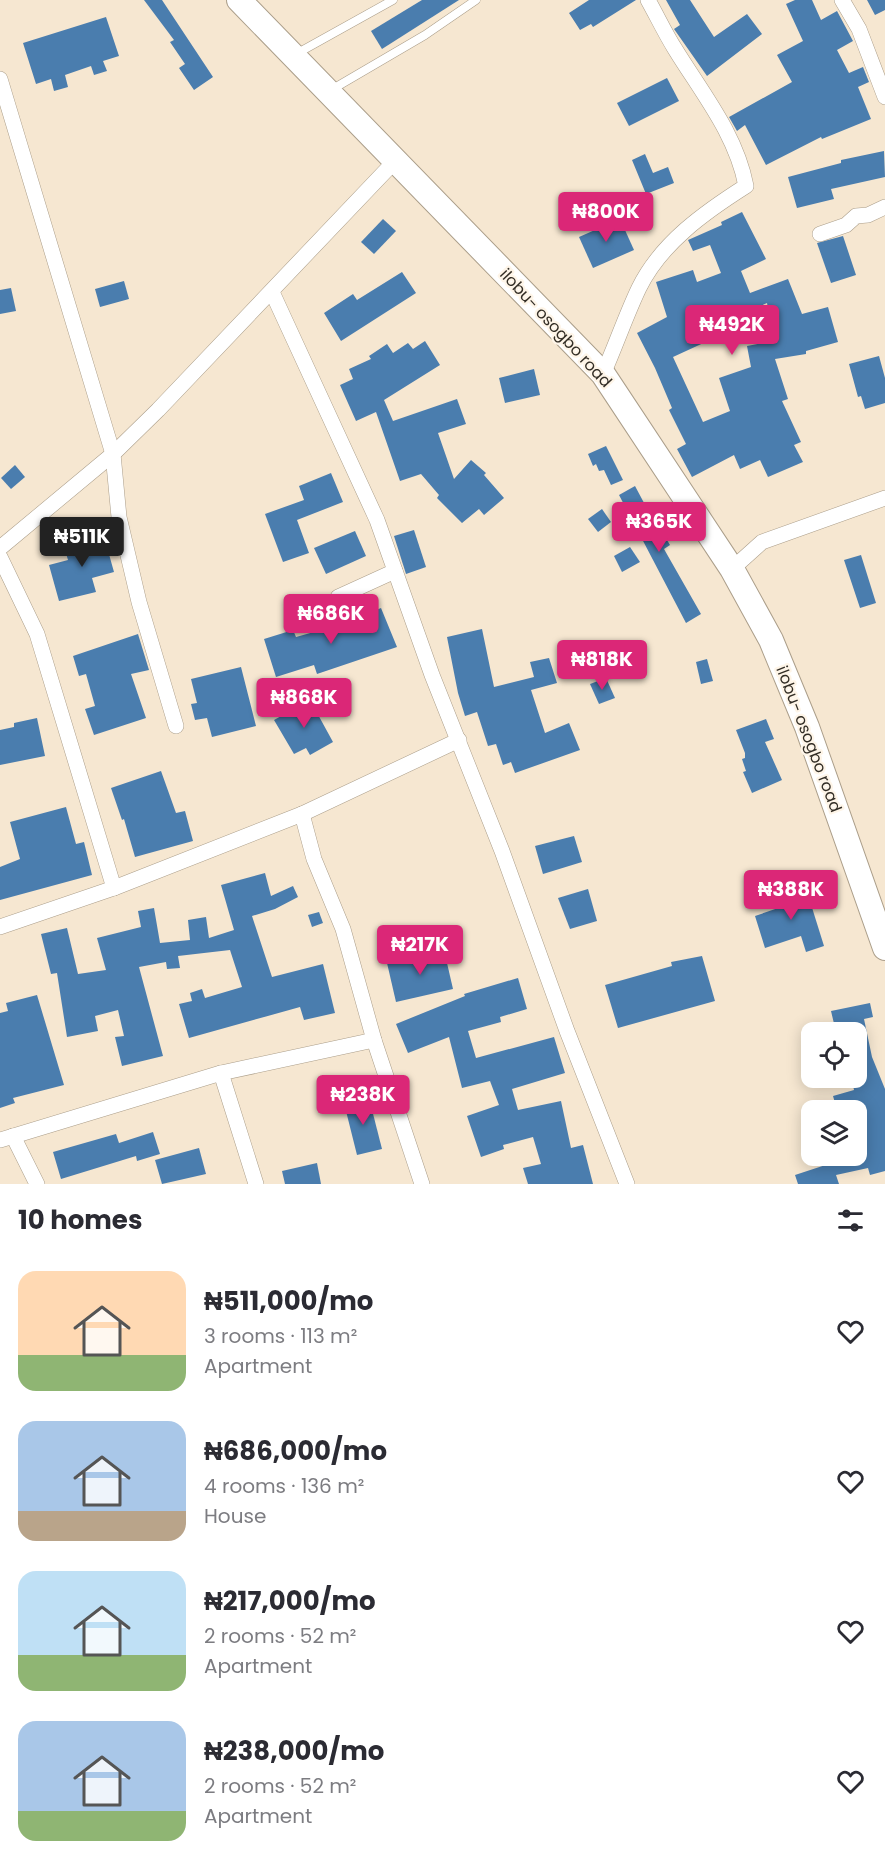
<!DOCTYPE html>
<meta charset="utf-8">
<style>
:root{--surface:#fff;--page:#f2f2f3;--text:#2b2b33;--muted:#7c7c81;--accent:#db2777}
body{margin:0;font-family:Poppins,sans-serif;background:var(--page);color:var(--text);height:100vh;display:flex;flex-direction:column;font-size:22px;white-space:nowrap}
*{box-sizing:border-box;margin:0}
p{font-size:20px;color:var(--muted)}
.icon{flex:none;width:33px;height:33px;fill:none;stroke:currentColor;stroke-width:2;stroke-linecap:round;stroke-linejoin:round}
.map{position:relative;height:1184px;overflow:hidden}
.sheet{display:flex;flex-direction:column;background:var(--surface);flex:1}
.sheet>*{flex:none}
.controls{position:absolute;left:801px;top:1022px;display:grid;gap:12px}
.controls a{display:grid;place-items:center;width:66px;height:66px;border-radius:12px;background:var(--surface);box-shadow:0 3px 15px #0003;font-size:30px}
.price{position:absolute;translate:-50% -51px;padding:0 14px;border-radius:6px;background:var(--accent);color:#fff;font-size:20px;line-height:39px;filter:drop-shadow(0 2px 3px #0008)}
.price::after{content:'';position:absolute;left:50%;top:36px;width:18px;height:14px;margin-left:-9px;background:inherit;clip-path:polygon(0 0,100% 0,50% 100%)}
.price.current{background:#222;color:#fff}
ul{padding:0;list-style:none}
li{display:flex;align-items:center;gap:18px;height:150px;padding:0 18px}
li span{display:grid;place-items:center;flex:none;width:168px;height:120px;border-radius:18px;color:#555}
li>.icon{margin-inline-start:auto}
span .icon{width:72px;height:72px;fill:#fffc;stroke-width:1}
li b{font-size:26px}
h2{display:flex;justify-content:space-between;align-items:center;height:72px;padding:0 18px;font-size:26px}
.map>svg:first-child{display:block}
</style>
<div class="map">
<svg width="885" height="1184" viewBox="0 0 885 1184">
<rect width="100%" height="100%" fill="#f6e7d1"/>
<g fill="#4a7dae" fill-rule="evenodd">
<path d="M 144,0 L 162,0 L 213,77 L 194,90 L 179,68 L 185,64 L 170,42 L 174,40 Z"/>
<path d="M 422,0 L 459,0 L 382,49 L 371,31 Z"/>
<path d="M 589,0 L 636,0 L 593,27 L 591,24 L 580,30 L 569,13 Z"/>
<path d="M 666,0 L 690,0 L 714,37 L 747,14 L 762,34 L 707,76 L 674,29 L 680,25 Z"/>
<path d="M 795,0 L 812,0 L 821,20 L 837,11 L 853,41 L 837,50 L 849,73 L 863,67 L 869,82 L 858,87 L 871,119 L 822,139 L 821,137 L 766,165 L 745,125 L 737,131 L 729,117 L 792,82 L 777,55 L 803,41 L 786,4 Z"/>
<path d="M 867,0 L 885,0 L 885,10 L 875,15 Z"/>
<path d="M 106,17 L 119,56 L 103,61 L 107,71 L 94,75 L 91,66 L 65,75 L 68,87 L 54,91 L 51,79 L 36,84 L 23,43 Z"/>
<path d="M 667,78 L 679,101 L 629,126 L 617,103 Z"/>
<path d="M 884,151 L 885,177 L 831,189 L 834,199 L 797,208 L 788,177 L 841,163 L 841,160 Z"/>
<path d="M 645,154 L 653,173 L 668,167 L 674,183 L 646,194 L 632,160 Z"/>
<path d="M 742,212 L 766,259 L 741,271 L 750,293 L 788,279 L 802,314 L 828,307 L 838,342 L 806,351 L 806,354 L 775,359 L 788,399 L 782,401 L 801,442 L 794,445 L 803,462 L 768,477 L 760,460 L 740,469 L 734,455 L 692,477 L 677,449 L 686,444 L 669,410 L 672,408 L 655,368 L 637,333 L 667,317 L 656,282 L 693,270 L 697,282 L 721,273 L 710,245 L 693,251 L 688,240 L 722,225 L 721,222 ZM 767,303 L 774,341 L 747,346 L 751,367 L 719,378 L 730,411 L 703,422 L 673,357 L 723,334 L 720,325 Z"/>
<path d="M 383,219 L 396,231 L 374,254 L 361,242 Z"/>
<path d="M 620,219 L 634,250 L 593,268 L 579,237 Z"/>
<path d="M 843,236 L 856,275 L 831,283 L 817,243 Z"/>
<path d="M 402,272 L 416,293 L 341,341 L 324,313 L 353,294 L 357,300 Z"/>
<path d="M 124,281 L 129,299 L 100,307 L 95,289 Z"/>
<path d="M 11,288 L 16,311 L 0,314 L 0,290 Z"/>
<path d="M 425,341 L 440,365 L 384,400 L 393,421 L 457,399 L 466,424 L 438,433 L 454,479 L 471,460 L 486,473 L 484,475 L 504,498 L 484,515 L 479,509 L 462,523 L 437,498 L 439,495 L 421,474 L 400,481 L 376,412 L 356,421 L 340,385 L 353,379 L 349,369 L 371,359 L 369,356 L 387,344 L 393,353 L 408,343 L 413,349 Z"/>
<path d="M 879,356 L 885,378 L 885,403 L 865,409 L 861,396 L 858,397 L 849,364 Z"/>
<path d="M 534,369 L 540,395 L 505,403 L 499,378 Z"/>
<path d="M 606,446 L 623,480 L 611,485 L 604,470 L 599,471 L 596,464 L 593,466 L 588,454 Z"/>
<path d="M 15,465 L 25,477 L 11,489 L 1,478 Z"/>
<path d="M 331,473 L 343,502 L 297,520 L 309,553 L 283,562 L 265,514 L 304,500 L 299,486 Z"/>
<path d="M 635,486 L 659,531 L 661,530 L 670,545 L 664,549 L 701,614 L 686,623 L 619,495 Z"/>
<path d="M 602,509 L 611,522 L 598,532 L 588,519 Z"/>
<path d="M 414,530 L 426,567 L 406,574 L 394,536 Z"/>
<path d="M 355,531 L 366,556 L 326,574 L 314,548 Z"/>
<path d="M 103,533 L 114,572 L 92,578 L 96,592 L 59,601 L 49,565 L 68,560 L 65,550 L 81,546 L 79,539 Z"/>
<path d="M 630,547 L 640,562 L 622,572 L 614,556 Z"/>
<path d="M 861,555 L 876,603 L 860,608 L 844,560 Z"/>
<path d="M 381,608 L 397,647 L 317,674 L 314,665 L 276,677 L 264,639 L 293,630 L 296,637 L 339,625 Z"/>
<path d="M 482,629 L 494,687 L 534,677 L 530,662 L 549,658 L 557,683 L 531,690 L 545,733 L 569,723 L 580,750 L 515,773 L 511,762 L 503,765 L 496,744 L 488,746 L 477,712 L 465,716 L 458,693 L 447,637 Z"/>
<path d="M 138,634 L 149,670 L 131,674 L 146,718 L 94,735 L 85,709 L 95,706 L 86,674 L 79,676 L 73,656 Z"/>
<path d="M 707,659 L 713,681 L 701,684 L 696,662 Z"/>
<path d="M 241,667 L 256,726 L 212,737 L 207,718 L 195,720 L 191,704 L 197,703 L 191,679 Z"/>
<path d="M 606,678 L 615,698 L 599,704 L 590,684 Z"/>
<path d="M 310,700 L 333,742 L 310,755 L 306,748 L 294,754 L 274,720 Z"/>
<path d="M 37,718 L 45,756 L 0,765 L 0,730 L 14,727 L 14,723 Z"/>
<path d="M 766,719 L 774,739 L 765,742 L 782,780 L 752,793 L 743,772 L 746,771 L 742,759 L 745,758 L 745,753 L 736,730 Z"/>
<path d="M 161,771 L 176,813 L 185,811 L 193,841 L 135,857 L 124,819 L 122,820 L 111,788 Z"/>
<path d="M 66,807 L 76,844 L 84,842 L 92,875 L 0,900 L 0,867 L 20,859 L 10,822 Z"/>
<path d="M 574,836 L 582,862 L 543,874 L 535,846 Z"/>
<path d="M 265,873 L 271,896 L 293,886 L 298,897 L 275,909 L 252,916 L 272,977 L 323,964 L 335,1013 L 304,1020 L 300,1007 L 189,1038 L 179,1004 L 192,1001 L 190,993 L 202,989 L 205,998 L 242,987 L 230,950 L 178,956 L 180,968 L 167,969 L 166,962 L 139,967 L 163,1056 L 122,1066 L 115,1037 L 124,1036 L 118,1010 L 95,1016 L 98,1031 L 67,1037 L 57,973 L 51,974 L 41,934 L 67,928 L 78,974 L 106,970 L 97,938 L 141,927 L 138,911 L 154,908 L 160,943 L 190,940 L 188,920 L 206,917 L 209,938 L 234,930 L 221,885 Z"/>
<path d="M 804,882 L 824,946 L 806,952 L 801,936 L 765,948 L 755,916 L 790,904 L 785,889 Z"/>
<path d="M 588,889 L 597,921 L 570,929 L 558,898 Z"/>
<path d="M 319,912 L 323,923 L 312,927 L 308,915 Z"/>
<path d="M 444,950 L 453,989 L 396,1002 L 387,963 Z"/>
<path d="M 702,956 L 715,1001 L 618,1028 L 605,985 L 672,966 L 671,962 Z"/>
<path d="M 518,978 L 527,1009 L 500,1017 L 501,1022 L 468,1031 L 476,1058 L 554,1037 L 565,1073 L 512,1089 L 518,1110 L 561,1101 L 571,1148 L 583,1145 L 593,1184 L 528,1184 L 523,1168 L 541,1164 L 533,1137 L 503,1145 L 504,1149 L 481,1157 L 467,1116 L 499,1105 L 490,1081 L 462,1088 L 449,1037 L 408,1053 L 396,1024 L 465,996 L 464,994 Z"/>
<path d="M 37,995 L 64,1085 L 13,1098 L 15,1103 L 0,1108 L 0,1013 L 8,1011 L 6,1003 Z"/>
<path d="M 870,1003 L 873,1017 L 864,1019 L 872,1057 L 885,1089 L 885,1171 L 870,1175 L 868,1168 L 836,1175 L 839,1184 L 798,1184 L 795,1175 L 856,1155 L 856,1110 L 837,1110 L 833,1096 L 854,1090 L 851,1077 L 856,1077 L 856,1032 L 836,1032 L 831,1011 Z"/>
<path d="M 369,1098 L 382,1149 L 357,1155 L 344,1103 Z"/>
<path d="M 153,1132 L 160,1154 L 137,1161 L 136,1156 L 61,1179 L 53,1152 L 116,1134 L 119,1143 Z"/>
<path d="M 199,1148 L 206,1174 L 162,1184 L 155,1160 Z"/>
<path d="M 317,1163 L 321,1184 L 285,1184 L 282,1171 Z"/>
</g>
<g fill="none" stroke-linecap="round" stroke-linejoin="round">
<g stroke="#ab9e8a" stroke-width="9">
<g id="lane">
<path d="M 296,54 L 393,0"/>
<path d="M 331,90 L 425,35 L 476,0"/>
</g>
</g>
<g stroke="#ab9e8a" stroke-width="16">
<g id="street">
<path d="M 842,0 L 859,29 L 885,97"/>
<path d="M 0,79 L 113,454 L 119,517 L 139,602 L 176,726"/>
<path d="M 820,234 L 846,225 L 856,216 L 868,215 L 885,207"/>
<path d="M 272,292 L 377,520 L 432,675 L 502,851 L 567,1031 L 627,1184"/>
<path d="M 603,374 C 616,345 626,315 639,288 C 661,243 705,212 746,186 C 736,134 702,93 675,49 C 665,33 657,16 648,0"/>
<path d="M 0,548 L 113,454 L 158,410 L 395,161"/>
<path d="M 0,557 L 37,634 L 114,888"/>
<path d="M 732,569 L 762,542 L 885,498"/>
<path d="M 338,597 L 395,571"/>
<path d="M 0,927 L 114,888 L 302,814 L 459,740"/>
<path d="M 374,1040 L 422,1184"/>
<path d="M 221,1073 L 256,1184"/>
<path d="M 13,1136 L 37,1184"/>
<path d="M 0,1140 L 221,1073 L 374,1040 L 343,929 L 314,859 L 302,814"/>
</g>
</g>
<g stroke="#ab9e8a" stroke-width="26">
<path id="primary" d="M 239,0 L 603,374 L 732,569 L 771,640 L 807,727 L 885,948"/>
</g>
<use href="#lane" stroke="#fff" stroke-width="8"/>
<use href="#street" stroke="#fff" stroke-width="15"/>
<use href="#primary" stroke="#fff" stroke-width="24"/>
</g>
<g text-anchor="middle" dominant-baseline="central" stroke-width="4.5" stroke-linejoin="round" paint-order="stroke">
<g font-size="16" fill="#322d25" stroke="#fef5e8">
<text transform="translate(556 328) rotate(47)">ilobu- osogbo road</text>
<text transform="translate(809 739) rotate(69)">ilobu- osogbo road</text>
</g>
</g>
</svg>
<div class="controls">
<a><svg class="icon" aria-label="locate" viewBox="0 0 24 24"><circle cx="12" cy="12" r="6"/><path d="M12 2v4M12 18v4M2 12h4M18 12h4"/></svg></a>
<a><svg class="icon" aria-label="layers" viewBox="0 0 24 24"><path d="M12 4l9 5-9 5-9-5zM3 14l9 5 9-5"/></svg></a>
</div>
<b class="price" style="left:606px;top:243px">₦800K</b>
<b class="price" style="left:732px;top:356px">₦492K</b>
<b class="price" style="left:659px;top:553px">₦365K</b>
<b class="price current" style="left:82px;top:568px">₦511K</b>
<b class="price" style="left:331px;top:645px">₦686K</b>
<b class="price" style="left:602px;top:691px">₦818K</b>
<b class="price" style="left:304px;top:729px">₦868K</b>
<b class="price" style="left:791px;top:921px">₦388K</b>
<b class="price" style="left:420px;top:976px">₦217K</b>
<b class="price" style="left:363px;top:1126px">₦238K</b>
</div>
<section class="sheet">
<h2>10 homes<svg class="icon" aria-label="filters" viewBox="0 0 24 24"><path d="M4 7h16M4 17h16"/><circle cx="9" cy="7" r="2"/><circle cx="15" cy="17" r="2"/></svg></h2>
<ul>
<li><span style="background:linear-gradient(#ffd9b3 70%,#8fb573 0)"><svg class="icon" aria-label="home" viewBox="0 0 24 24"><path d="M3 11l9-7 9 7M6 9v11h12V9"/></svg></span><div><b>₦511,000/mo</b><p>3 rooms · 113 m²</p><p>Apartment</p></div><svg class="icon" aria-label="heart" viewBox="0 0 24 24"><path d="M12 20l-8-8c-3-5 5-10 8-4 3-6 11-1 8 4z"/></svg></li>
<li><span style="background:linear-gradient(#a9c7e8 75%,#b9a48a 0)"><svg class="icon" aria-label="home" viewBox="0 0 24 24"><path d="M3 11l9-7 9 7M6 9v11h12V9"/></svg></span><div><b>₦686,000/mo</b><p>4 rooms · 136 m²</p><p>House</p></div><svg class="icon" aria-label="heart" viewBox="0 0 24 24"><path d="M12 20l-8-8c-3-5 5-10 8-4 3-6 11-1 8 4z"/></svg></li>
<li><span style="background:linear-gradient(#bfe0f5 70%,#8fb573 0)"><svg class="icon" aria-label="home" viewBox="0 0 24 24"><path d="M3 11l9-7 9 7M6 9v11h12V9"/></svg></span><div><b>₦217,000/mo</b><p>2 rooms · 52 m²</p><p>Apartment</p></div><svg class="icon" aria-label="heart" viewBox="0 0 24 24"><path d="M12 20l-8-8c-3-5 5-10 8-4 3-6 11-1 8 4z"/></svg></li>
<li><span style="background:linear-gradient(#a9c7e8 75%,#8fb573 0)"><svg class="icon" aria-label="home" viewBox="0 0 24 24"><path d="M3 11l9-7 9 7M6 9v11h12V9"/></svg></span><div><b>₦238,000/mo</b><p>2 rooms · 52 m²</p><p>Apartment</p></div><svg class="icon" aria-label="heart" viewBox="0 0 24 24"><path d="M12 20l-8-8c-3-5 5-10 8-4 3-6 11-1 8 4z"/></svg></li>
</ul>
</section>
